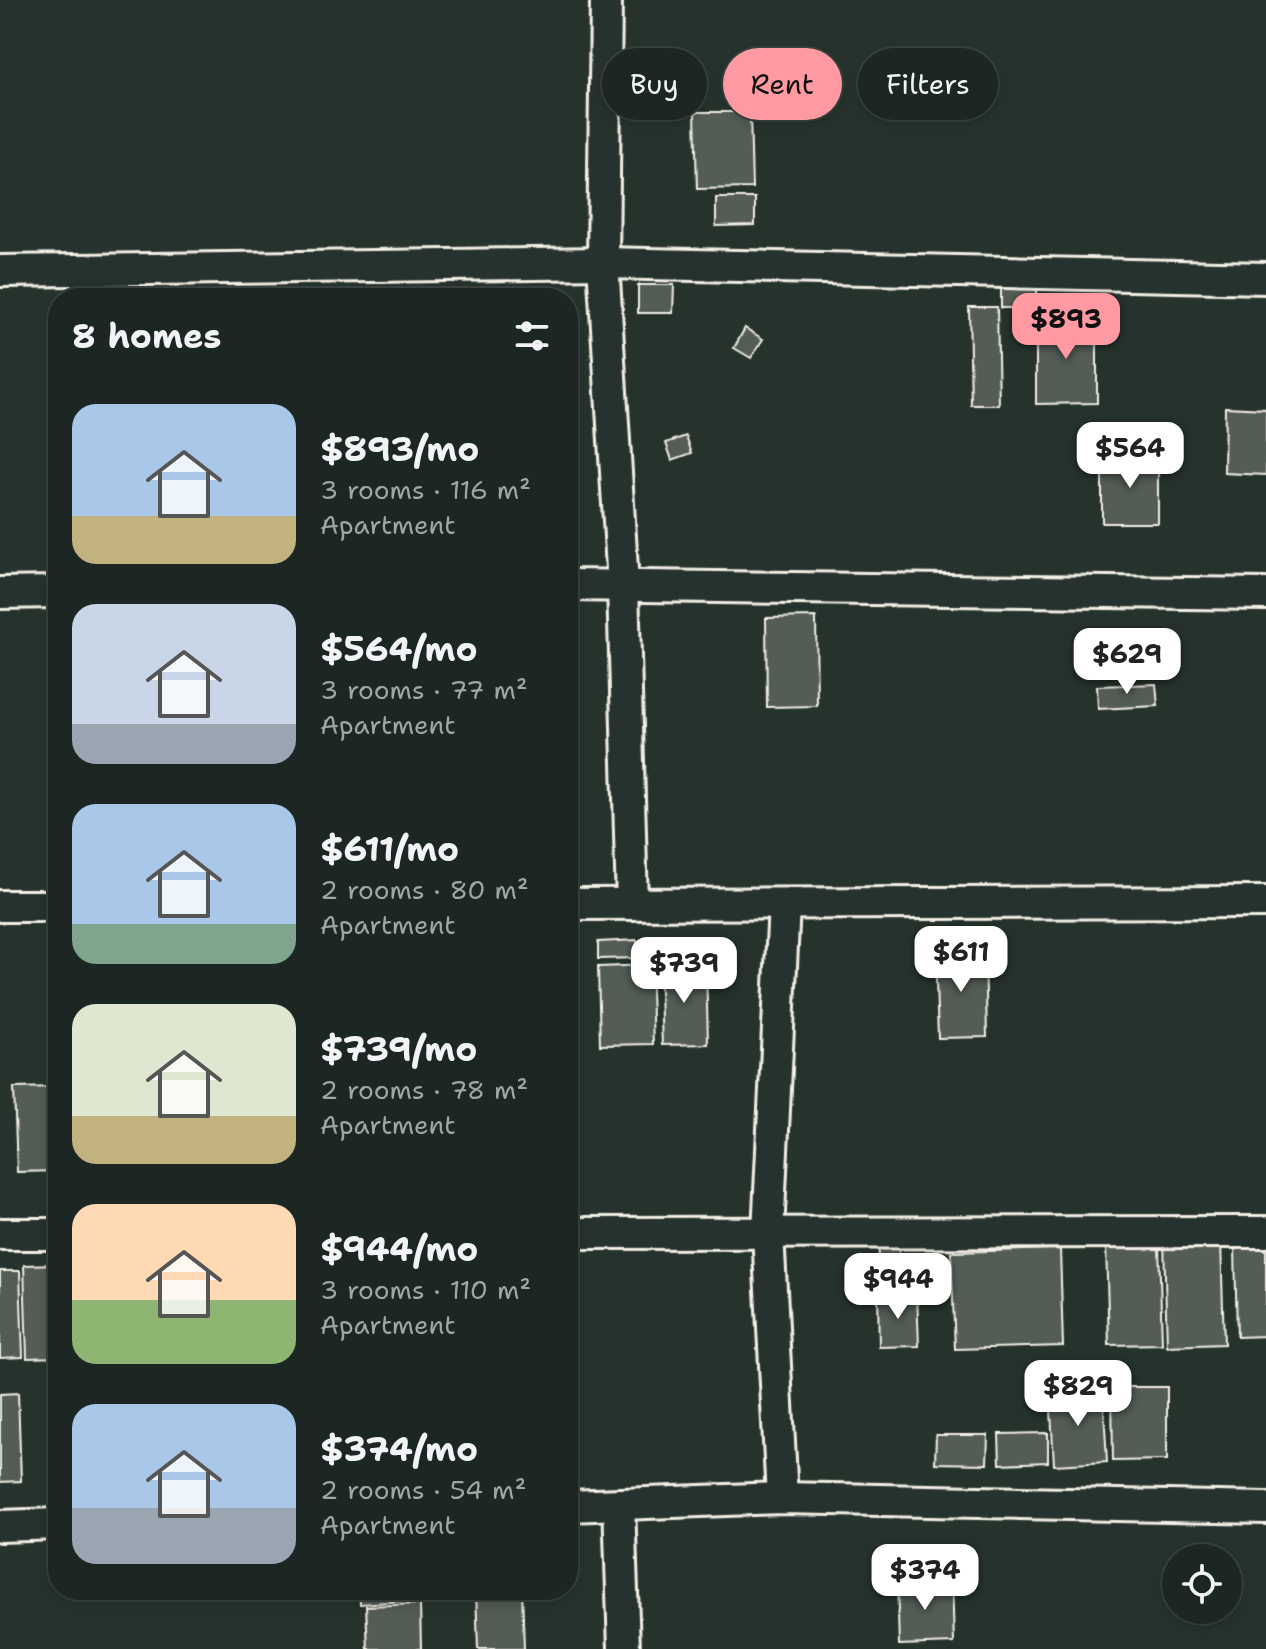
<!DOCTYPE html>
<meta charset="utf-8">
<style>
:root{--surface:#1c2622;--page:#252e2a;--text:#f1f3f6;--muted:#a0a5a5;--line:#3a4340;--accent:#ff9aa2}
body{margin:0;font-family:"Shantell Sans",sans-serif;background:var(--page);color:var(--text);height:100vh;display:flex;flex-direction:column;font-size:30px;white-space:nowrap}
*{box-sizing:border-box;margin:0}
p{font-size:26px;color:var(--muted)}
.icon{flex:none;width:44px;height:44px;fill:none;stroke:currentColor;stroke-width:2;stroke-linecap:round;stroke-linejoin:round}
.map{position:relative;flex:1;overflow:hidden}
.drawer{position:absolute;left:48px;top:288px;width:530px;height:1312px;display:flex;flex-direction:column;background:var(--surface);border-radius:32px;box-shadow:0 4px 12px #0003,0 0 0 2px var(--line)}
.drawer>*{flex:none}
.top-card{position:absolute;left:602px;top:48px;width:544px;height:72px;display:flex;gap:16px}
.controls{position:absolute;left:1162px;top:1544px;display:grid;gap:16px}
.controls a{display:grid;place-items:center;width:80px;height:80px;border-radius:50%;background:var(--surface);box-shadow:0 4px 12px #0003,0 0 0 2px var(--line);font-size:40px}
.price{position:absolute;translate:-50% -68px;padding:0 18px;border-radius:16px;background:#fff;color:#222;font-size:26px;line-height:52px;filter:drop-shadow(0 2px 4px #0008)}
.price::after{content:'';position:absolute;left:50%;top:48px;width:24px;height:18px;margin-left:-12px;background:inherit;clip-path:polygon(0 0,100% 0,50% 100%)}
.price.current{background:var(--accent);color:#111}
ul{padding:0;list-style:none}
li{display:flex;align-items:center;gap:24px;height:200px;padding:0 24px}
li span{display:grid;place-items:center;flex:none;width:224px;height:160px;border-radius:24px;color:#555}
li>.icon{margin-inline-start:auto}
span .icon{width:96px;height:96px;fill:#fffc;stroke-width:1}
li b{font-size:34px}
h2{display:flex;justify-content:space-between;align-items:center;height:96px;padding:0 24px;font-size:34px}
.pill{padding:0 28px;border-radius:36px;background:var(--surface);box-shadow:0 4px 12px #0003,0 0 0 2px var(--line);font-size:28px;line-height:72px}
.pill.current{background:var(--accent);color:#111}
.map>svg:first-child{display:block}
</style>
<div class="map">
<svg width="1266" height="1649" viewBox="0 0 1266 1649">
<rect width="100%" height="100%" fill="#26332d"/>
<filter id="ink" filterUnits="userSpaceOnUse"><feTurbulence type="fractalNoise" baseFrequency=".0125" numOctaves="2"/><feDisplacementMap in="SourceGraphic" scale="16" xChannelSelector="R" yChannelSelector="G"/><feConvolveMatrix kernelMatrix="1 2 1 2 8 2 1 2 1" color-interpolation-filters="sRGB"/></filter>
<g filter="url(#ink)">
<g fill="#525c55" stroke="#f4f1e8" stroke-width="2">
<path d="M 695,112 L 750,112 L 752,188 L 697,189 Z"/>
<path d="M 716,198 L 755,198 L 755,225 L 716,226 Z"/>
<path d="M 638,285 L 674,285 L 673,313 L 638,313 Z"/>
<rect x="1001" y="288" width="36" height="20"/>
<path d="M 969,307 L 997,307 L 999,405 L 971,405 Z"/>
<path d="M 1036,318 L 1097,318 L 1097,403 L 1036,404 Z"/>
<path d="M 745,328 L 763,339 L 751,358 L 734,348 Z"/>
<path d="M 1225,407 L 1266,409 L 1266,475 L 1224,473 Z"/>
<path d="M 686,436 L 692,453 L 672,460 L 666,443 Z"/>
<rect x="1102" y="458" width="56" height="65"/>
<path d="M 816,617 L 817,706 L 767,707 L 766,618 Z"/>
<path d="M 1156,684 L 1158,706 L 1098,709 L 1097,686 Z"/>
<path d="M 637,940 L 638,958 L 598,959 L 598,942 Z"/>
<path d="M 650,940 L 694,940 L 695,960 L 650,959 Z"/>
<path d="M 985,951 L 987,1037 L 938,1038 L 935,952 Z"/>
<path d="M 706,964 L 708,1044 L 662,1045 L 659,966 Z"/>
<path d="M 650,965 L 653,1044 L 600,1045 L 598,967 Z"/>
<path d="M 58,1087 L 58,1171 L 17,1172 L 14,1088 Z"/>
<path d="M 878,1237 L 899,1237 L 900,1279 L 880,1280 Z"/>
<path d="M 1221,1241 L 1224,1344 L 1167,1346 L 1164,1242 Z"/>
<path d="M 1159,1244 L 1162,1344 L 1109,1345 L 1106,1245 Z"/>
<path d="M 1266,1247 L 1266,1336 L 1237,1337 L 1235,1248 Z"/>
<path d="M 1060,1249 L 1063,1346 L 955,1349 L 951,1252 Z"/>
<path d="M 58,1264 L 58,1357 L 27,1358 L 24,1265 Z"/>
<path d="M 0,1271 L 20,1271 L 23,1357 L 0,1358 Z"/>
<path d="M 917,1294 L 919,1346 L 879,1347 L 878,1295 Z"/>
<path d="M 1112,1387 L 1167,1387 L 1167,1460 L 1113,1461 Z"/>
<path d="M 1103,1391 L 1107,1462 L 1054,1465 L 1050,1393 Z"/>
<path d="M 18,1393 L 21,1481 L 0,1482 L 0,1394 Z"/>
<path d="M 1048,1433 L 1048,1462 L 1000,1464 L 999,1434 Z"/>
<path d="M 936,1435 L 988,1435 L 987,1464 L 935,1463 Z"/>
<path d="M 952,1579 L 954,1643 L 899,1645 L 897,1580 Z"/>
<path d="M 359,1590 L 419,1590 L 420,1600 L 360,1604 Z"/>
<path d="M 476,1590 L 522,1590 L 524,1649 L 478,1649 Z"/>
<path d="M 420,1604 L 421,1649 L 368,1649 L 366,1606 Z"/>
</g>
<g fill="none" stroke-linecap="round" stroke-linejoin="round">
<g stroke="#f4f1e8" stroke-width="36">
<g id="minor">
<path d="M 606,0 L 603,263 L 623,585 L 632,904"/>
<path d="M 0,271 L 603,263 L 1266,278"/>
<path d="M 568,585 L 1266,594"/>
<path d="M 0,593 L 58,592"/>
<path d="M 568,904 L 1266,902"/>
<path d="M 0,906 L 58,906"/>
<path d="M 568,1233 L 1266,1232"/>
<path d="M 0,1234 L 58,1234"/>
<path d="M 782,1498 L 768,1233 L 784,904"/>
<path d="M 619,1504 L 624,1649"/>
<path d="M 568,1506 L 782,1498 L 1266,1508"/>
<path d="M 0,1526 L 58,1524"/>
</g>
</g>
<use href="#minor" stroke="#26332d" stroke-width="30"/>
</g>
</g>
</svg>
<div class="controls">
<a><svg class="icon" aria-label="locate" viewBox="0 0 24 24"><circle cx="12" cy="12" r="6"/><path d="M12 2v4M12 18v4M2 12h4M18 12h4"/></svg></a>
</div>
<b class="price current" style="left:1066px;top:361px">$893</b>
<b class="price" style="left:1130px;top:490px">$564</b>
<b class="price" style="left:1127px;top:696px">$629</b>
<b class="price" style="left:961px;top:994px">$611</b>
<b class="price" style="left:684px;top:1005px">$739</b>
<b class="price" style="left:898px;top:1321px">$944</b>
<b class="price" style="left:1078px;top:1428px">$829</b>
<b class="price" style="left:925px;top:1612px">$374</b>
<div class="top-card">
<a class="pill">Buy</a>
<a class="pill current">Rent</a>
<a class="pill">Filters</a>
</div>
<section class="drawer">
<h2>8 homes<svg class="icon" aria-label="filters" viewBox="0 0 24 24"><path d="M4 7h16M4 17h16"/><circle cx="9" cy="7" r="2"/><circle cx="15" cy="17" r="2"/></svg></h2>
<ul>
<li><span style="background:linear-gradient(#a9c7e8 70%,#c2b280 0)"><svg class="icon" aria-label="home" viewBox="0 0 24 24"><path d="M3 11l9-7 9 7M6 9v11h12V9"/></svg></span><div><b>$893/mo</b><p>3 rooms · 116 m²</p><p>Apartment</p></div></li>
<li><span style="background:linear-gradient(#c9d6e8 75%,#9aa5b1 0)"><svg class="icon" aria-label="home" viewBox="0 0 24 24"><path d="M3 11l9-7 9 7M6 9v11h12V9"/></svg></span><div><b>$564/mo</b><p>3 rooms · 77 m²</p><p>Apartment</p></div></li>
<li><span style="background:linear-gradient(#a9c7e8 75%,#7fa58c 0)"><svg class="icon" aria-label="home" viewBox="0 0 24 24"><path d="M3 11l9-7 9 7M6 9v11h12V9"/></svg></span><div><b>$611/mo</b><p>2 rooms · 80 m²</p><p>Apartment</p></div></li>
<li><span style="background:linear-gradient(#dfe7d0 70%,#c2b280 0)"><svg class="icon" aria-label="home" viewBox="0 0 24 24"><path d="M3 11l9-7 9 7M6 9v11h12V9"/></svg></span><div><b>$739/mo</b><p>2 rooms · 78 m²</p><p>Apartment</p></div></li>
<li><span style="background:linear-gradient(#ffd9b3 60%,#8fb573 0)"><svg class="icon" aria-label="home" viewBox="0 0 24 24"><path d="M3 11l9-7 9 7M6 9v11h12V9"/></svg></span><div><b>$944/mo</b><p>3 rooms · 110 m²</p><p>Apartment</p></div></li>
<li><span style="background:linear-gradient(#a9c7e8 65%,#9aa5b1 0)"><svg class="icon" aria-label="home" viewBox="0 0 24 24"><path d="M3 11l9-7 9 7M6 9v11h12V9"/></svg></span><div><b>$374/mo</b><p>2 rooms · 54 m²</p><p>Apartment</p></div></li>
</ul>
</section>
</div>
